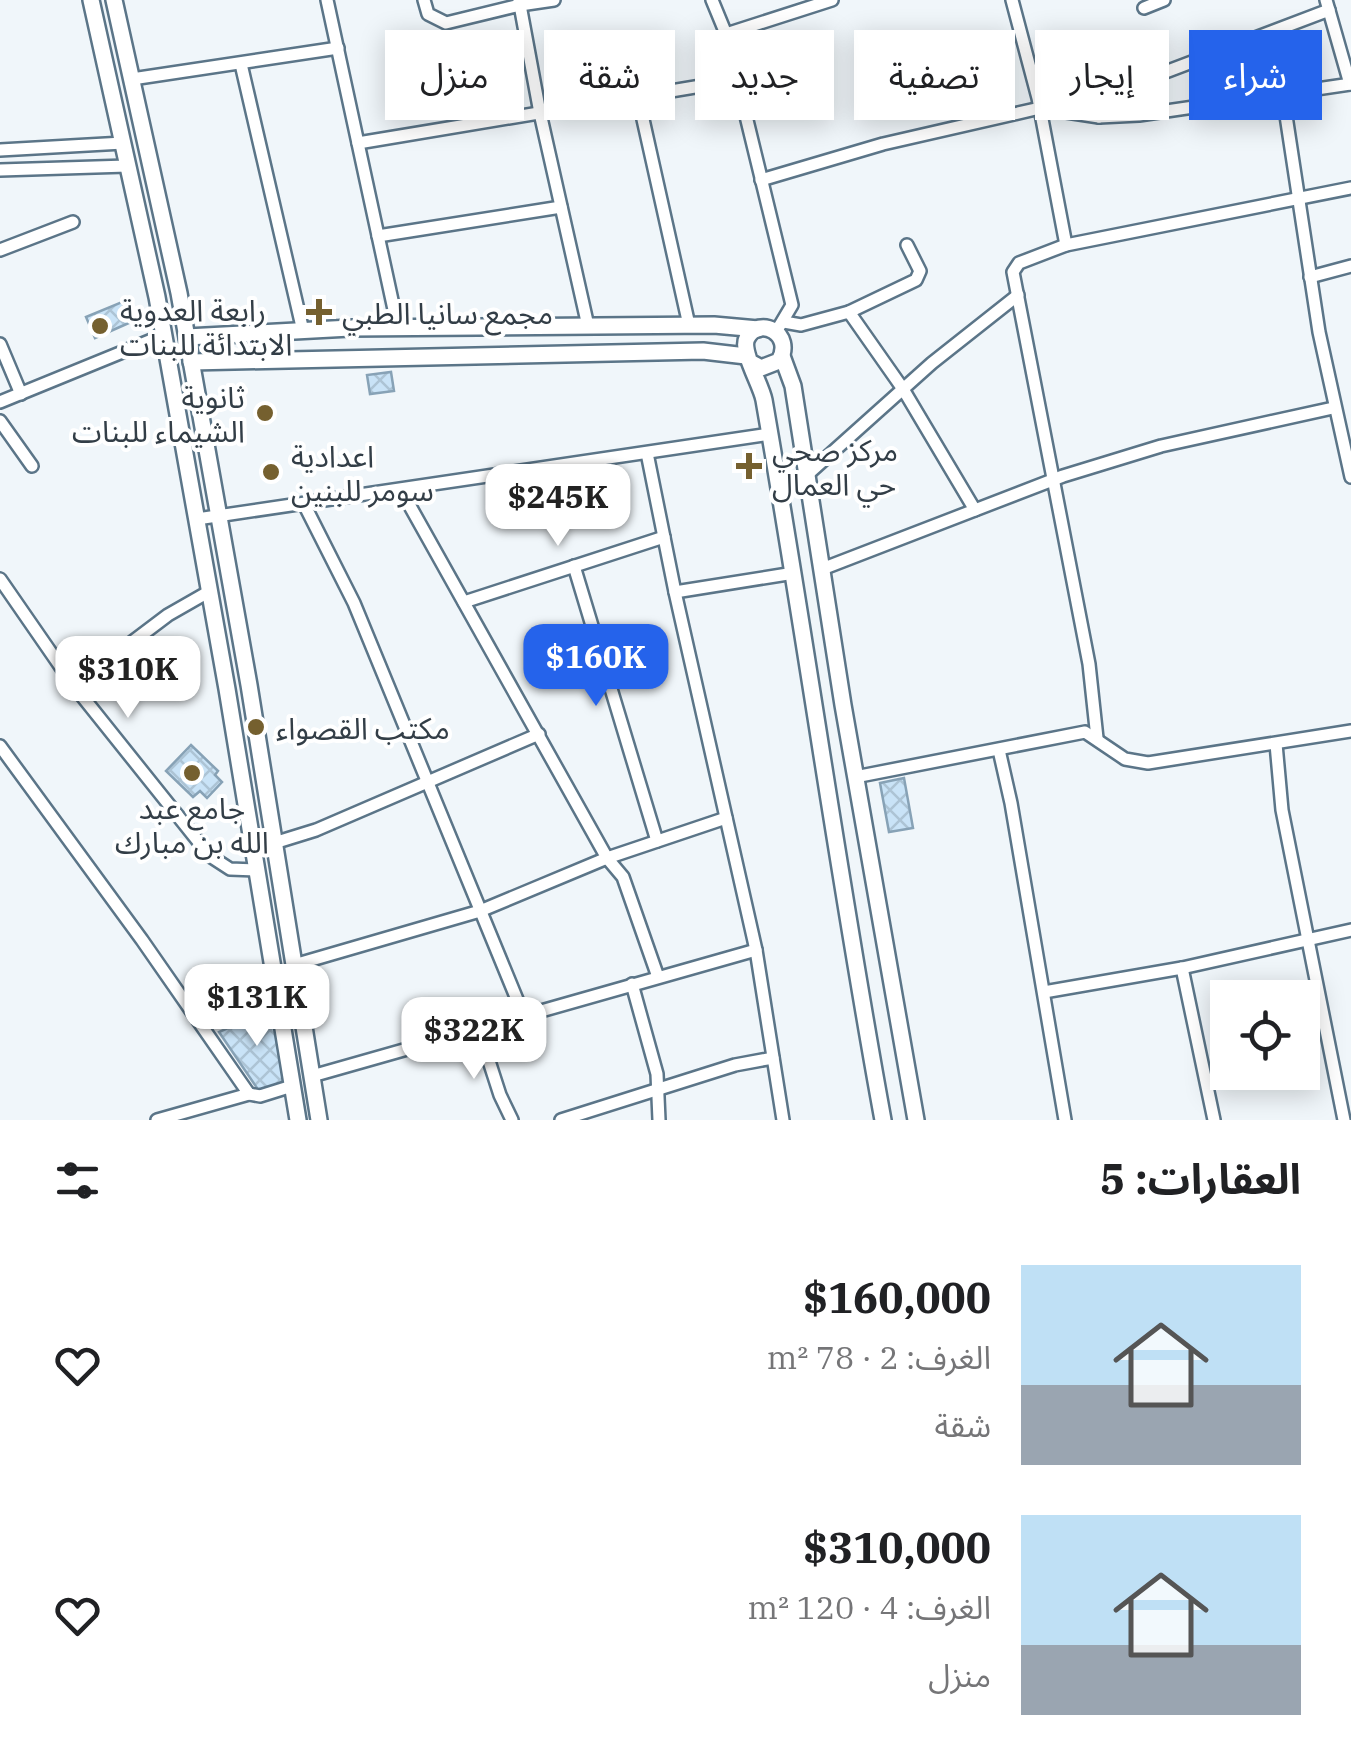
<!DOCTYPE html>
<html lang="ar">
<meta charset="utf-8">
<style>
:root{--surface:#fff;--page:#f6f6f6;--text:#202124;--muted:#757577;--accent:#2563eb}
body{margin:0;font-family:"IBM Plex Serif","Noto Sans Arabic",serif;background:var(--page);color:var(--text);direction:rtl;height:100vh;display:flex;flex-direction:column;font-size:38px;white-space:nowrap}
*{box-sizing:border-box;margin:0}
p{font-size:32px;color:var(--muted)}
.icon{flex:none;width:55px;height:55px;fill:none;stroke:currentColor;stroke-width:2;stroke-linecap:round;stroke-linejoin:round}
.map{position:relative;height:1120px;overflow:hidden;direction:ltr}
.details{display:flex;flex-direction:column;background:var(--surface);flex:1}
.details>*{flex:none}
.top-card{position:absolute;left:30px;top:30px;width:1292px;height:90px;direction:rtl;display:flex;gap:20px}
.buttons{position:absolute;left:1210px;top:980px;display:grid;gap:20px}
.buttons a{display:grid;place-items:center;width:110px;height:110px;border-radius:0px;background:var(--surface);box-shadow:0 5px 25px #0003;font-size:50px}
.price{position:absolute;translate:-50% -85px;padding:0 22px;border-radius:20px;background:#fff;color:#222;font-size:32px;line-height:65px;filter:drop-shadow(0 2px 5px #0008)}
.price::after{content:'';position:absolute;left:50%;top:60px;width:30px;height:22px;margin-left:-15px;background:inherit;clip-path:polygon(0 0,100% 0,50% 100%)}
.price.current{background:var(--accent);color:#fff}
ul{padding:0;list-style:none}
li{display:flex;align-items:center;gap:30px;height:250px;padding:0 50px}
li span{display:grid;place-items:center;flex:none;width:280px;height:200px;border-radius:0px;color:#555}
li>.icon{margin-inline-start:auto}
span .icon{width:120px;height:120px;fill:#fffc;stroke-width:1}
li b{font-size:42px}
h2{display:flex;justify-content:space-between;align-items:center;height:120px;padding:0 50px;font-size:42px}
.chip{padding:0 35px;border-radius:0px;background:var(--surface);box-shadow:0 5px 25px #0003;font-size:35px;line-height:90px}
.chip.current{background:var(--accent);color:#fff}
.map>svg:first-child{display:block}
</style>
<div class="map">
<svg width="1351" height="1120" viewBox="0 0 1351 1120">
<defs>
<pattern id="building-cross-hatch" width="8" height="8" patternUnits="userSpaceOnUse" patternTransform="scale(2.5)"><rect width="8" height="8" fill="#c9e3f7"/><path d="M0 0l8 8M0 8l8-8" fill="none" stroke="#adc4d5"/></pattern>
</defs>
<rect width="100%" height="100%" fill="#f0f6fa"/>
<g fill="url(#building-cross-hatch)" stroke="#87a2b6" stroke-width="2.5">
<path d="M 122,302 L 131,322 L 95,338 L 86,317 Z"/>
<path d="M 391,372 L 394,391 L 370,394 L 367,375 Z"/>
<path d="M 191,745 L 218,771 L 215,775 L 222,782 L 207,798 L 200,791 L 193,797 L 166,771 Z"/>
<path d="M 904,778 L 913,828 L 889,832 L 880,783 Z"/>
<path d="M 272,1008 L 285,1082 L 259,1091 L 219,1032 Z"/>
</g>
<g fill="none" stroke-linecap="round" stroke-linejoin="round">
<g stroke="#5b7588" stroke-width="16">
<g id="street">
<path d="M 327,0 L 398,328"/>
<path d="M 424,0 L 428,14 L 446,23 L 520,5 L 540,113 L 588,326"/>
<path d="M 519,0 L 520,5 L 554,0"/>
<path d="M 712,0 L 726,34 L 792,305 L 776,332"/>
<path d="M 1012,0 L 1038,98 L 1066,245"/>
<path d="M 1326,0 L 1350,84"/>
<path d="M 1144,8 L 1164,0"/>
<path d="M 726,34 L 832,0"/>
<path d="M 241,64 L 303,331"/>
<path d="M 132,79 L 338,48"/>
<path d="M 1283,96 L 1319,332 L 1351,477"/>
<path d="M 638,97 L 689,325"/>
<path d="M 1099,117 L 1110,93 L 1329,10"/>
<path d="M 358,143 L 737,80"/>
<path d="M 0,150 L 123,143"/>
<path d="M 0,170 L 127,166"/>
<path d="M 761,180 L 883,144 L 1040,108 L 1099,117 L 1139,115 L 1351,84"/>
<path d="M 378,236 L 561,207"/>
<path d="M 0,250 L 73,222"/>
<path d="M 1310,277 L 1351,266"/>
<path d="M 849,312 L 916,280 L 920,271 L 907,245"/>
<path d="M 784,322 L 801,325 L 849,312 L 903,389 L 975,510"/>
<path d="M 0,344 L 21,394"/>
<path d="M 0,402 L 164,335"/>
<path d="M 0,421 L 32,466"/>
<path d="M 647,453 L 675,592 L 756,950 L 783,1120"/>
<path d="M 807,475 L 932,363 L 1018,295"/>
<path d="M 401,490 L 607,858 L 623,877 L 658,977"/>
<path d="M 304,504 L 354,603 L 523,1014"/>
<path d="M 197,519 L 770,434"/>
<path d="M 574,566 L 657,841"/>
<path d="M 822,569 L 1063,476 L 1161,446 L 1333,408"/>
<path d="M 0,579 L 74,686 L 210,856 L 230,869 L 257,870"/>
<path d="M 675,592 L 794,573"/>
<path d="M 464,602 L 664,537"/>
<path d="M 74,686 L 168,615 L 210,591"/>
<path d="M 1097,738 L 1089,664 L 1013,272 L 1019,263 L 1066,245 L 1351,188"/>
<path d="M 1276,744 L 1282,810 L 1344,1120"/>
<path d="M 0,746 L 142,940 L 249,1094"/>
<path d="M 999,750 L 1011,803 L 1065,1120"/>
<path d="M 855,777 L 1085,732 L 1125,759 L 1148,763 L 1351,731"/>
<path d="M 274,843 L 316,830 L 539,734"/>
<path d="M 294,965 L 480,911 L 607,858 L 726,818"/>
<path d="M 1182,968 L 1214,1120"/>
<path d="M 632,984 L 657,1074 L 659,1120"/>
<path d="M 1044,992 L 1182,968 L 1351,930"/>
<path d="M 478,1027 L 500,1095 L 512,1120"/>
<path d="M 312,1076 L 756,950"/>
<path d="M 157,1120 L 249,1094 L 260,1096 L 292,1086"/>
<path d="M 561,1120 L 735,1065 L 773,1058"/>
</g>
</g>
<g stroke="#5b7588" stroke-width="20">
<g id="secondary">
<path d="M 91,0 L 157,297 L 227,689 L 298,1120"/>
<path d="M 114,0 L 179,293 L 249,685 L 319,1120"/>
<path d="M 187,337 L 350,328 L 714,325 L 758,329"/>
<path d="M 782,356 L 793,386 L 843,705 L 916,1120"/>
<path d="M 191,362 L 703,351 L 746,356"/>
<path d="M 750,362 L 761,368 L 779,361 C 795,334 759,315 747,338 C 740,351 761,384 764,400 C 806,640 839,881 883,1120"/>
</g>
</g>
<use href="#street" stroke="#fff" stroke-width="11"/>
<use href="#secondary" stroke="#fff" stroke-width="15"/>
</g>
<g fill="#75602f" stroke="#fff" stroke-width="4">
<path d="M314 297h10v10h10v10h-10v10h-10v-10h-10v-10h10z"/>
<circle cx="100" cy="326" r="10"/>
<circle cx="265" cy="413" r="10"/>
<path d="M744 451h10v10h10v10h-10v10h-10v-10h-10v-10h10z"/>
<circle cx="271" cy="472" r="10"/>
<circle cx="256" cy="727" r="10"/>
<circle cx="192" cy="773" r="10"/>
</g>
<g text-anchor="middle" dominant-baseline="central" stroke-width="8" stroke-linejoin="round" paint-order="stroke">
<g font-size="30" fill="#333e47" stroke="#fff" text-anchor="start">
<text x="120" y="309">رابعة العدوية<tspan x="120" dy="34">الابتدائة للبنات</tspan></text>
<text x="342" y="312">مجمع سانيا الطبي</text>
<text x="245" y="396" text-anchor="end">ثانوية<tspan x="245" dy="34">الشيماء للبنات</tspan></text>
<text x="772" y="449">مركز صحي<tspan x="772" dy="34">حي العمال</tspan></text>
<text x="291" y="455">اعدادية<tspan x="291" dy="34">سومر للبنين</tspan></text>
<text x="276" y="727">مكتب القصواء</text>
<text x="192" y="807" text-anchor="middle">جامع عبد<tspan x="192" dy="34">الله بن مبارك</tspan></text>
</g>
</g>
</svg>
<div class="buttons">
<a><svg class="icon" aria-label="locate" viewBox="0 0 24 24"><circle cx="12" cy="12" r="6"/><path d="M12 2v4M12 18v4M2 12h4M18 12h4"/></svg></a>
</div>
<b class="price" style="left:558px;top:549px">$245K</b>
<b class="price current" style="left:596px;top:709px">$160K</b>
<b class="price" style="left:128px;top:721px">$310K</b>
<b class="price" style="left:257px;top:1049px">$131K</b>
<b class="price" style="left:474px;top:1082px">$322K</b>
<div class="top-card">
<a class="chip current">شراء</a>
<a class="chip">إيجار</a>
<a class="chip">تصفية</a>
<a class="chip">جديد</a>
<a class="chip">شقة</a>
<a class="chip">منزل</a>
</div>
</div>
<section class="details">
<h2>العقارات: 5<svg class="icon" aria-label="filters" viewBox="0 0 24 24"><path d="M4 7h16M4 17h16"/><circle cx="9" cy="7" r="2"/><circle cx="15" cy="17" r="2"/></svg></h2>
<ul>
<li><span style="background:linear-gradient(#bfe0f5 60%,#9aa5b1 0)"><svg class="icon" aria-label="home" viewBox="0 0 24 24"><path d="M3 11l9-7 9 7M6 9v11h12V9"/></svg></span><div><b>$160,000</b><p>الغرف: 2 · 78 m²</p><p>شقة</p></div><svg class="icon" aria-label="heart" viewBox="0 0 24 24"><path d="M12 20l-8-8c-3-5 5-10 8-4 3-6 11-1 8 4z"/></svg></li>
<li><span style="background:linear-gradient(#bfe0f5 65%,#9aa5b1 0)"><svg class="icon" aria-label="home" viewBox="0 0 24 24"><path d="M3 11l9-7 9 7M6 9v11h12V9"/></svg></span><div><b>$310,000</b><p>الغرف: 4 · 120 m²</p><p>منزل</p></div><svg class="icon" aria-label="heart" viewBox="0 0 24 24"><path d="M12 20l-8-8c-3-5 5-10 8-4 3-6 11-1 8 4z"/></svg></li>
</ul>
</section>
